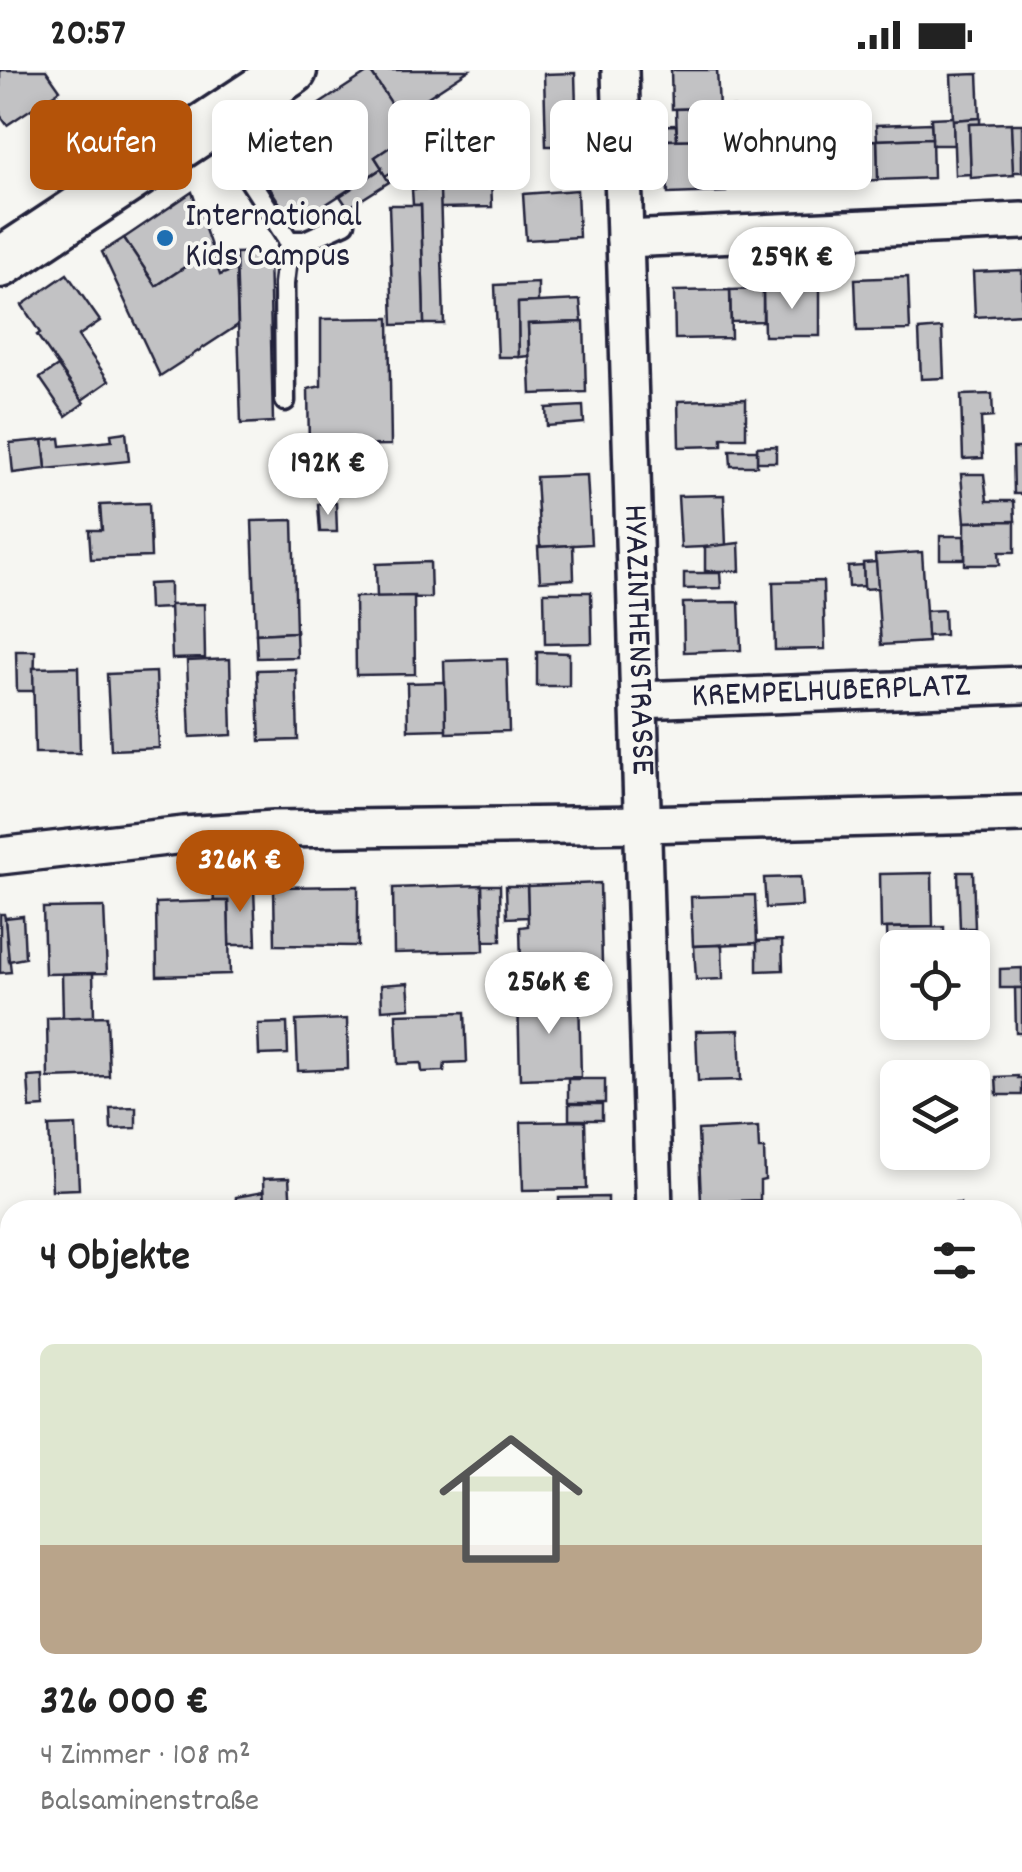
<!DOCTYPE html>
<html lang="de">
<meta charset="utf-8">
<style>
:root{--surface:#fff;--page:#f6f6f6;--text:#222;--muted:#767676;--accent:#b45309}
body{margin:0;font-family:Dekko,sans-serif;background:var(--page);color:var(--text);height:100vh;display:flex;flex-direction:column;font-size:38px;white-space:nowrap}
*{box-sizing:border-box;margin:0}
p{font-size:32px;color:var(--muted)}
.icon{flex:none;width:55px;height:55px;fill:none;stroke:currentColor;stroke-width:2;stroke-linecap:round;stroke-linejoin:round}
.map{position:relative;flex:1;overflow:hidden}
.side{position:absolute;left:0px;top:1130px;width:1022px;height:672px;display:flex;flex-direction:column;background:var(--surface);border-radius:30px 30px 0 0;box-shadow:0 5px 15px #0003}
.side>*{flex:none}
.guide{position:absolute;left:30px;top:30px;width:962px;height:90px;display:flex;gap:20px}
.buttons{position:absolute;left:880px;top:860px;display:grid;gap:20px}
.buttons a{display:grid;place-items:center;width:110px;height:110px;border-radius:15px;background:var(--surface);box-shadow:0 5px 15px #0003;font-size:50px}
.price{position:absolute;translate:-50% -85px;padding:0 22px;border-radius:35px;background:#fff;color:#222;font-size:32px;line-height:65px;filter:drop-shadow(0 2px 5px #0008)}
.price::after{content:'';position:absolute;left:50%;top:60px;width:30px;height:22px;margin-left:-15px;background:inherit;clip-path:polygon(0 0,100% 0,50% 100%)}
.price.active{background:var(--accent);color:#fff}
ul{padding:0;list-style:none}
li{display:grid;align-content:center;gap:20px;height:530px;padding:0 40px}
li span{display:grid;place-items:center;height:310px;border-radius:15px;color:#555}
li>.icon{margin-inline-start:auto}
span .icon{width:180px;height:180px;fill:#fffc;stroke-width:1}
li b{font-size:42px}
h2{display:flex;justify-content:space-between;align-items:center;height:120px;padding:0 40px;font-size:42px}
.chip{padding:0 35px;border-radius:15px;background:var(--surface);box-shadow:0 5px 15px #0003;font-size:35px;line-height:90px}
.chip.active{background:var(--accent);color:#fff}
.status{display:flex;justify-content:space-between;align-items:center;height:70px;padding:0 50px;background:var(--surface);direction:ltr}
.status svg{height:28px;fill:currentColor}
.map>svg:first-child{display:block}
</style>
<div class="status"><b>20:57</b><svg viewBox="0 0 49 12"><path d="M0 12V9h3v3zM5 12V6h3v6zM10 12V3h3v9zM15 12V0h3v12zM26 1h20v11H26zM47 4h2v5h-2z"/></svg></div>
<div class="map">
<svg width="1022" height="1802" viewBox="0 0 1022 1802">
<defs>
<pattern id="forest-firs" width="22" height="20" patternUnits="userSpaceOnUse" patternTransform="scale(2.5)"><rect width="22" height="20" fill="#d7d7d7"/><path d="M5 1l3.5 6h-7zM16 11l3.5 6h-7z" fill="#b8b8b9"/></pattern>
</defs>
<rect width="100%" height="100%" fill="#f6f6f2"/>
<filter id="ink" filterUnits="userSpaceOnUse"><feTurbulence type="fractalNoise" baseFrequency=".01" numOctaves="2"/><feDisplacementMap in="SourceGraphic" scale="20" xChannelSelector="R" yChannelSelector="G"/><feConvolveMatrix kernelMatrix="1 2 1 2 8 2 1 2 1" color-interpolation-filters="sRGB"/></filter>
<g filter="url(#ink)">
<path fill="url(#forest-firs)" stroke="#7c7c89" stroke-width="2.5" d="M 10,1608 L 10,1792 L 686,1792 L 687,1802 L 0,1802 L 0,1610 Z"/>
<g fill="#c2c2c4" stroke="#22223b" stroke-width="2.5">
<path d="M 0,0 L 46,0 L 60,20 L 7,55 L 0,45 Z"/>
<path d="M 372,0 L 469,0 L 399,46 L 370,1 Z"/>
<path d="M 671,0 L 717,0 L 719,38 L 672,39 Z"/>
<path d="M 370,1 L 411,63 L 375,87 L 382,98 L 294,155 L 246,82 Z"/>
<path d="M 575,3 L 577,76 L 546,76 L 544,4 Z"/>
<path d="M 978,4 L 980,48 L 953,50 L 951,5 Z"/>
<path d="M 734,37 L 735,69 L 677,70 L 676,39 Z"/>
<path d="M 953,47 L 954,75 L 932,75 L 931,48 Z"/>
<path d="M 980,48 L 980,54 L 969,54 L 971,104 L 955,105 L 953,50 Z"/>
<path d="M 931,53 L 932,68 L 877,70 L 876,55 Z"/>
<path d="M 1011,53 L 1014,105 L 971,108 L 969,54 Z"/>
<path d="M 1011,54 L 1022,54 L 1022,102 L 1013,102 Z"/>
<path d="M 676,55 L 677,70 L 666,70 L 666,76 L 648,77 L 647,56 Z"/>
<path d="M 411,63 L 439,93 L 440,119 L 421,119 L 402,96 L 385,106 L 381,99 L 382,98 L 375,87 Z"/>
<path d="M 932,68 L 933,108 L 878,110 L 877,70 Z"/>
<path d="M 724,69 L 726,122 L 668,124 L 666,70 Z"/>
<path d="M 877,70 L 878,110 L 829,112 L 827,72 Z"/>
<path d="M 505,74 L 506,104 L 439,106 L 439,76 Z"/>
<path d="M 381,99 L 389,112 L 348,138 L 340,126 Z"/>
<path d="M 491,105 L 492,137 L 440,138 L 439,106 Z"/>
<path d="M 412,119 L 440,119 L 444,254 L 424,254 L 421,135 L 413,135 Z"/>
<path d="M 577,120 L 579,167 L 526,170 L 523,124 Z"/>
<path d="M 192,122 L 212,179 L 156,216 L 124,168 Z"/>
<path d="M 389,135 L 421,135 L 424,254 L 393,255 Z"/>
<path d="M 124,168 L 156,216 L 212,179 L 220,205 L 236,199 L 238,255 L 160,306 L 102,182 Z"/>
<path d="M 269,182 L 273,352 L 241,354 L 236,183 Z"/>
<path d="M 1022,200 L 1022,244 L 975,247 L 973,202 Z"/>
<path d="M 67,204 L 100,251 L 78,266 L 109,311 L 82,330 L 37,265 L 40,263 L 22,235 Z"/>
<path d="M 908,207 L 910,260 L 857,261 L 855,209 Z"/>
<path d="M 538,213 L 538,232 L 518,233 L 519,287 L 498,287 L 495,215 Z"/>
<path d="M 763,219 L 763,251 L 731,252 L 730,220 Z"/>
<path d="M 763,219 L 820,219 L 820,266 L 764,266 Z"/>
<path d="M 730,220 L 731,268 L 675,269 L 674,221 Z"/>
<path d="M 580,230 L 582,252 L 528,254 L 529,286 L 519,287 L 518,233 Z"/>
<path d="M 389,248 L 391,375 L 309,376 L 308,319 L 321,316 L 321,249 Z"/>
<path d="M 584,252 L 586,322 L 531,324 L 528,254 Z"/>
<path d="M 942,258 L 944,308 L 921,309 L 919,260 Z"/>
<path d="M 58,296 L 84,333 L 66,346 L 40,308 Z"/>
<path d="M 992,324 L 993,347 L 981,348 L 983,388 L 963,389 L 961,325 Z"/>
<path d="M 746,329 L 746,368 L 722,368 L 722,376 L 679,377 L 678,331 Z"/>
<path d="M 583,336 L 584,353 L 547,356 L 546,338 Z"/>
<path d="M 126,362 L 129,391 L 46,399 L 43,370 L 60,368 L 61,376 L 112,371 L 111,364 Z"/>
<path d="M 43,370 L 46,399 L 13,403 L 10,373 Z"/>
<path d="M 776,376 L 776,392 L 757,392 L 757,377 Z"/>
<path d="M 1013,378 L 1022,378 L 1022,424 L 1014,424 Z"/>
<path d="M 730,380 L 757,380 L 757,396 L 731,396 Z"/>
<path d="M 961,404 L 984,404 L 987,431 L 1014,431 L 1015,451 L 965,452 Z"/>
<path d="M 587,405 L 591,474 L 540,477 L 536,407 Z"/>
<path d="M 724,425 L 726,476 L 681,478 L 678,426 Z"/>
<path d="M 149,433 L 151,487 L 91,489 L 89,460 L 102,460 L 100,435 Z"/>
<path d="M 336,433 L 337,462 L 320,462 L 318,434 Z"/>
<path d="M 293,450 L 296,562 L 256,564 L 252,451 Z"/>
<path d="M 1015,451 L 1015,482 L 999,482 L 1000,495 L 965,495 L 965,452 Z"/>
<path d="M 940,466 L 964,466 L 965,489 L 940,489 Z"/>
<path d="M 739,473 L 740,501 L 705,501 L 705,477 Z"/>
<path d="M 573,475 L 574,509 L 540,511 L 538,477 Z"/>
<path d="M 922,482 L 928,572 L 881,575 L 875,485 Z"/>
<path d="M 430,492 L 431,528 L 377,527 L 376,494 Z"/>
<path d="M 876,492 L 878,518 L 864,519 L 863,493 Z"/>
<path d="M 863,496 L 864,516 L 849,517 L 848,497 Z"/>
<path d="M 684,503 L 720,503 L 721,518 L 684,519 Z"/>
<path d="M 823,511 L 825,579 L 775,580 L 773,512 Z"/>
<path d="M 170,513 L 170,538 L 149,539 L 148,514 Z"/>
<path d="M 544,522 L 591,522 L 592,573 L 545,574 Z"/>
<path d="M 414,526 L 415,604 L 356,605 L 355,527 Z"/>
<path d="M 739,532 L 741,580 L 684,582 L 683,533 Z"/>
<path d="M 204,534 L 205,588 L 172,589 L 170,535 Z"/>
<path d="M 944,540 L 945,565 L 927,566 L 926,541 Z"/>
<path d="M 296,562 L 297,587 L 257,588 L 256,564 Z"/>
<path d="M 16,581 L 35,581 L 34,621 L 17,621 Z"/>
<path d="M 537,582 L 569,583 L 569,616 L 537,616 Z"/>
<path d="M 230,589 L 232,665 L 190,667 L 187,591 Z"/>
<path d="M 507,589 L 509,661 L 446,663 L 444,591 Z"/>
<path d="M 78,597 L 80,683 L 35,683 L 33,598 Z"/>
<path d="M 296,599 L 298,670 L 260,671 L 257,600 Z"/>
<path d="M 156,602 L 159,678 L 111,680 L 107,604 Z"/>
<path d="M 445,612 L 446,659 L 408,660 L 407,613 Z"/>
<path d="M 958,802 L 973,802 L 975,858 L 960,858 Z"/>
<path d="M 932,803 L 933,857 L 881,858 L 880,804 Z"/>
<path d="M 800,807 L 802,836 L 766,838 L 764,808 Z"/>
<path d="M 600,813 L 602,894 L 521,896 L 520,857 L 528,856 L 527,816 Z"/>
<path d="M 482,815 L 484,881 L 394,883 L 393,818 Z"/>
<path d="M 482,815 L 500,815 L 501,871 L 484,871 Z"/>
<path d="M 358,816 L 358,876 L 275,875 L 274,817 Z"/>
<path d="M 506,816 L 527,816 L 528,847 L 507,848 Z"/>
<path d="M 254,818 L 256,875 L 229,875 L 228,831 L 214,831 L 213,819 Z"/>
<path d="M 755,825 L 757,873 L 693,876 L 691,827 Z"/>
<path d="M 214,831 L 228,831 L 230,904 L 157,906 L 156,833 Z"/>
<path d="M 104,837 L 107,903 L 45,904 L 43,838 Z"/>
<path d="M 0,844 L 4,844 L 5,848 L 11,902 L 0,903 Z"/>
<path d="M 23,846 L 25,888 L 9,891 L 5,848 Z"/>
<path d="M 944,857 L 944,878 L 898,878 L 898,890 L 888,891 L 887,858 Z"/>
<path d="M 782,870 L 783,900 L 757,901 L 757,871 Z"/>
<path d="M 722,875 L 723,909 L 696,910 L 694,876 Z"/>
<path d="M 898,890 L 898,923 L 889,923 L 888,891 Z"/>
<path d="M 599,894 L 600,908 L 569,909 L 568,895 Z"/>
<path d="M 1022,898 L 1022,918 L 1000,918 L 1000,899 Z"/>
<path d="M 93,903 L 94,947 L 63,948 L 62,904 Z"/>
<path d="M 408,913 L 410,938 L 382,940 L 381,915 Z"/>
<path d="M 1015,918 L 1022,918 L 1022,963 L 1016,963 Z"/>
<path d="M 579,925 L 581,1007 L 520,1009 L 518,926 Z"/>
<path d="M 465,942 L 467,992 L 445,993 L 444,1001 L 422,1002 L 421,993 L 398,994 L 396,944 Z"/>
<path d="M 107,946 L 109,1006 L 48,1008 L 47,948 Z"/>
<path d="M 347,949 L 348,999 L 298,1001 L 296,951 Z"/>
<path d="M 287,953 L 288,984 L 259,985 L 258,954 Z"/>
<path d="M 739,960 L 741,1010 L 698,1011 L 696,961 Z"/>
<path d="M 43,1006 L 44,1037 L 30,1038 L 28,1007 Z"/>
<path d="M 1018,1006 L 1018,1008 L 1022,1008 L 1022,1025 L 997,1025 L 996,1007 Z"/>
<rect x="568" y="1009" width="37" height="24"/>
<rect x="569" y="1034" width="33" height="16"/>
<path d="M 136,1037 L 136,1058 L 111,1059 L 110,1038 Z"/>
<path d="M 585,1051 L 587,1119 L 523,1120 L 521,1052 Z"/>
<path d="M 76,1055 L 79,1119 L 52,1120 L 49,1056 Z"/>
<path d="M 758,1057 L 759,1079 L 764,1079 L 765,1110 L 760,1111 L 760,1130 L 701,1132 L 698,1060 Z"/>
<path d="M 289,1108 L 291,1140 L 264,1140 L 263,1109 Z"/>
<path d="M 263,1122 L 264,1140 L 235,1140 L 236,1127 Z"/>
<path d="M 608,1127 L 608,1140 L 559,1140 L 559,1128 Z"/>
<path d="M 960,1133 L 960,1140 L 903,1140 L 903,1135 Z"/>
<path d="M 1022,1491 L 1022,1571 L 1012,1572 L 1012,1492 Z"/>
<rect x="739" y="1792" width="32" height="10"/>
</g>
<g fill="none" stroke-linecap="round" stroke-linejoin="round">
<g stroke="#22223b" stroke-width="25">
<g id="lane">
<path d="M 213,54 L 289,171 L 305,171 L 345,153"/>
<path d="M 285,331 L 284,214 L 289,171"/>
</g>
</g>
<g stroke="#22223b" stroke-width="42">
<g id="street">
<path id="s1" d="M 620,0 L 654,1140"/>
<path d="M 625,169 L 1022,151"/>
<path id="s2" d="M 639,630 L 1022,615"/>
<path d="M 0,786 L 184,765 L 274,759 L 643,754 L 1022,744"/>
<path d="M 0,1280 L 10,1281"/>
<path d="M 1012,1326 L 1022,1327"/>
<path d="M 1012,1457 L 1022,1456"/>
</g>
</g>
<g stroke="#22223b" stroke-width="55">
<path id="secondary" d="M 0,193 L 292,0"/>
</g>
<use href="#lane" stroke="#f6f6f2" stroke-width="18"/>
<use href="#street" stroke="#f6f6f2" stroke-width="35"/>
<use href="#secondary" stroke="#f6f6f2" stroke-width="48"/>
<g stroke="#22223b" stroke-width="8">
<path d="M 1012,1427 L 1022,1426"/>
<path d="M 0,1597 L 10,1595"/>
</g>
</g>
</g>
<circle fill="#1f6fb2" stroke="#f6f6f2" stroke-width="4" cx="165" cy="168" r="10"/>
<g text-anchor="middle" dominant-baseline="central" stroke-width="8" stroke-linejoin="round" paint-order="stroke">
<g font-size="35" fill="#22223b" stroke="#f6f6f2" text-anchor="start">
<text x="185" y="148">International<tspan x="185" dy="40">Kids Campus</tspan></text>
</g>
<g font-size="35" fill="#22223b" stroke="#f6f6f2">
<text stroke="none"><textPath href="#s1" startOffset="570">HYAZINTHENSTRASSE</textPath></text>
<text stroke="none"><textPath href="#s2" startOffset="192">KREMPELHUBERPLATZ</textPath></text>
</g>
</g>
</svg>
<div class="buttons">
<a><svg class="icon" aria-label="locate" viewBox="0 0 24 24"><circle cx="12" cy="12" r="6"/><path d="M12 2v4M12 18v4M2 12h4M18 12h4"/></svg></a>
<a><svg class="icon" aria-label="layers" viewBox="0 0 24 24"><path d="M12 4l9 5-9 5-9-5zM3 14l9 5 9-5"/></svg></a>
</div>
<b class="price" style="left:792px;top:242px">259K €</b>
<b class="price" style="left:328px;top:448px">192K €</b>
<b class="price active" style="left:240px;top:845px">326K €</b>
<b class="price" style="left:549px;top:967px">256K €</b>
<div class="guide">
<a class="chip active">Kaufen</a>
<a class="chip">Mieten</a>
<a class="chip">Filter</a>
<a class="chip">Neu</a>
<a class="chip">Wohnung</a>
</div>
<section class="side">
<h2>4 Objekte<svg class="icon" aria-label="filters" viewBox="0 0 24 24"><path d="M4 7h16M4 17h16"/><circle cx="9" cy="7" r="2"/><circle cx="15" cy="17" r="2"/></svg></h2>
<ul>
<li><span style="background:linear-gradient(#dfe7d0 65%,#b9a48a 0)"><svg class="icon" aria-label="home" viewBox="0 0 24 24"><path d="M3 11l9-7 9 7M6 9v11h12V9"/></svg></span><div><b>326 000 €</b><p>4 Zimmer · 108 m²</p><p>Balsaminenstraße</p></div></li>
</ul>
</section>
</div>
